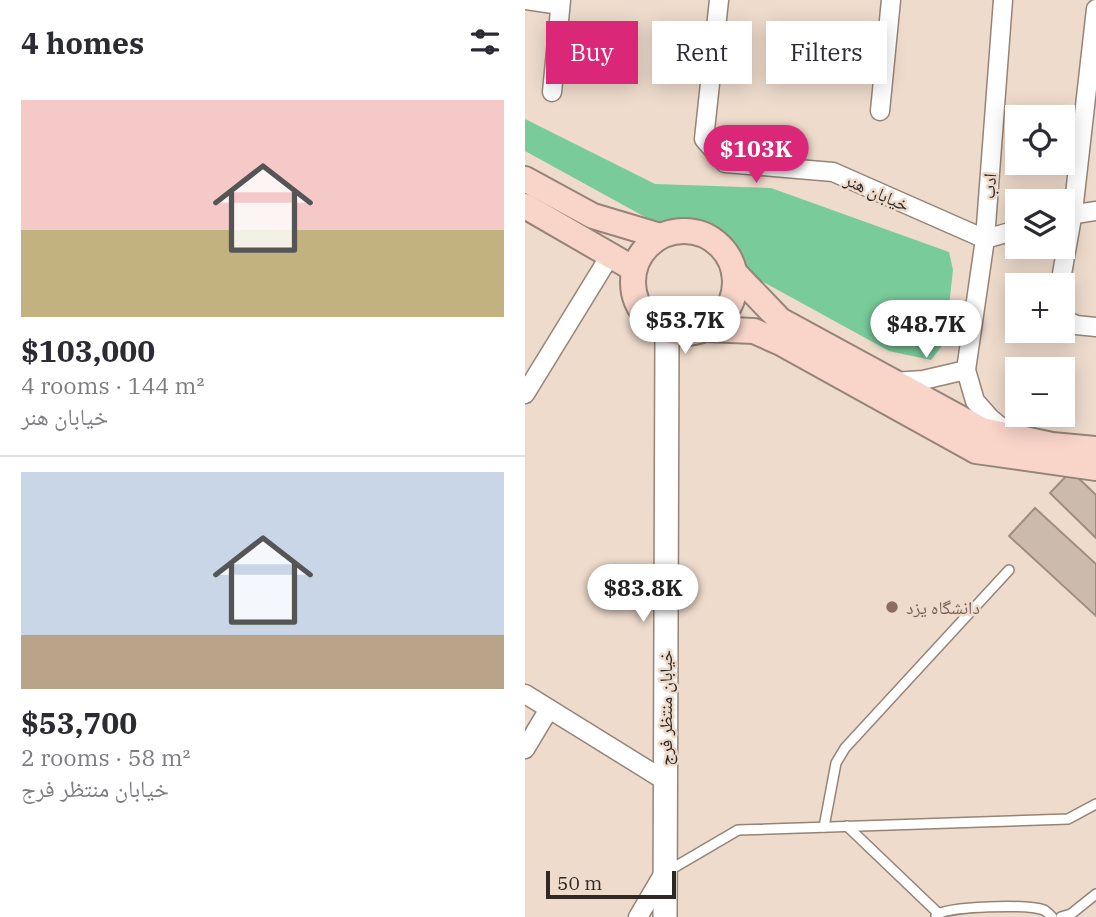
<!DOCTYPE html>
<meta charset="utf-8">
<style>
:root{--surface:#fff;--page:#f7f7f7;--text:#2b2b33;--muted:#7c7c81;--line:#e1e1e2;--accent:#db2777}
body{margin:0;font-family:"IBM Plex Serif","Noto Naskh Arabic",serif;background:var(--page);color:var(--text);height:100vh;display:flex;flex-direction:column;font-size:26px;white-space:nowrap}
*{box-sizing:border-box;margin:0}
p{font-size:23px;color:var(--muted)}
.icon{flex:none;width:38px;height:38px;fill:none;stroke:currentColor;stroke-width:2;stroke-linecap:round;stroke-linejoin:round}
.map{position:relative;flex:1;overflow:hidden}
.sheet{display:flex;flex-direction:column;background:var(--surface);width:525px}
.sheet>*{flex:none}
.hud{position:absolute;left:21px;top:21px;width:444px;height:63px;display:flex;gap:14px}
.controls{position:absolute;left:480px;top:105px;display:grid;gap:14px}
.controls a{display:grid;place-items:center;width:70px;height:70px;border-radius:0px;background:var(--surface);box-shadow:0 4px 18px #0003;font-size:35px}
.scale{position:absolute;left:21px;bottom:18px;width:130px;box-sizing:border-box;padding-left:7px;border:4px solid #2f2823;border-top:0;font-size:19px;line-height:24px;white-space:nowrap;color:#2f2823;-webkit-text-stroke:5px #eedbcc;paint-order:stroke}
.price{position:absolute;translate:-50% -60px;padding:0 16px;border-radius:24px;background:#fff;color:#222;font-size:23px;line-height:46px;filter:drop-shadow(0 2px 4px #0008)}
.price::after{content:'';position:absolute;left:50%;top:42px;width:21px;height:16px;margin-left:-10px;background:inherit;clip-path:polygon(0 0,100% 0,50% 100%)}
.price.active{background:var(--accent);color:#fff}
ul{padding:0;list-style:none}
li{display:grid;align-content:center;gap:14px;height:371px;padding:0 21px}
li+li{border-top:2px solid var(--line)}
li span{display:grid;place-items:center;height:217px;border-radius:0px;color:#555}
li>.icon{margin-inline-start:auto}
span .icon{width:126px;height:126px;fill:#fffc;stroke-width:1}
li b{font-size:30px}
h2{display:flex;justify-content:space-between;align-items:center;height:84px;padding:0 21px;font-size:30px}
.chip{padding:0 24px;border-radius:0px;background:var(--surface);box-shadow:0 4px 18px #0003;font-size:24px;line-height:63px}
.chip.active{background:var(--accent);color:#fff}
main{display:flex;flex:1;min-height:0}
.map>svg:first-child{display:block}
</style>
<main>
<section class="sheet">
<h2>4 homes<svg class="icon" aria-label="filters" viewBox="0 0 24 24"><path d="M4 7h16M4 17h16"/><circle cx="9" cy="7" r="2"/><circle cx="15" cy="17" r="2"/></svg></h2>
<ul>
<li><span style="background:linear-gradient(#f6c9c9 60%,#c2b280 0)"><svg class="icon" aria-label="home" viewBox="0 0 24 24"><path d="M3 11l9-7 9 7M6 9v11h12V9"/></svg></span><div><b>$103,000</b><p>4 rooms · 144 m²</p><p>خیابان هنر</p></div></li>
<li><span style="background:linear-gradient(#c9d6e8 75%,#b9a48a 0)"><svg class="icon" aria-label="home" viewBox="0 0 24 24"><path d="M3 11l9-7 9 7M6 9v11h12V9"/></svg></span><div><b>$53,700</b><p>2 rooms · 58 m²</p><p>خیابان منتظر فرج</p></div></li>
</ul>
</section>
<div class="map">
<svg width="571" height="917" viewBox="0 0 571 917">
<rect width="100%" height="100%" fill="#eedbcc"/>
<path fill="#79cb9a" d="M 0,119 L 130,184 L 246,188 L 424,252 L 428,270 L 420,342 L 406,360 L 364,351 L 0,151 Z"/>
<g fill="#ccbaac" stroke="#9f8e80" stroke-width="2">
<path d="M 546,471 L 571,495 L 571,538 L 525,493 Z"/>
<path d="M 510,508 L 571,564 L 571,616 L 484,536 Z"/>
</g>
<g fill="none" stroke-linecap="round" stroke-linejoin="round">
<g stroke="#958477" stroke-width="12">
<g id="service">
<path d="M 322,826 L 413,913"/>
<path d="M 299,827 L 311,763 L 320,748 L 484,570"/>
<path d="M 143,871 L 213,830 L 543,819 L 571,804"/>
<path d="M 411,915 C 424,906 502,904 519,910 C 522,912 525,915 527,917"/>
<path d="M 536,917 L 546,914 L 571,894"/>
</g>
</g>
<g stroke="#958477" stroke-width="21">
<g id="minor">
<path d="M 0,0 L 35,5"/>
<path d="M 194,0 L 179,139 L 200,163 L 308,172 L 460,239 L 492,230"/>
<path d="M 478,0 L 460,239 L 441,370 L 450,401 L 465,418 L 483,433"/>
<path d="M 27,92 L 36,0"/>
<path d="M 355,111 L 366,0"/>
<path d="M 537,216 L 571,211"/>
<path d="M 535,285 L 548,212 L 571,9"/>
<path d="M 537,318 L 551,325 L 571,327"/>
<path d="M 369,382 L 398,380 L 441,370"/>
<path d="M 0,394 L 86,254"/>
<path d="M 0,694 L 139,780"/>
<path d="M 0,749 L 24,709"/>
<path d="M 113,917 L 139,873"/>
</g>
</g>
<g stroke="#958477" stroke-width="26">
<path id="tertiary" d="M 140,917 L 142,331"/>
</g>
<g stroke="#958477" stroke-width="28">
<g id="secondary">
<path d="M 0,179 L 68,216 L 135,236"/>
<path d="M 0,206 L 109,269"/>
<circle cx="159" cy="282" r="51"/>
<path d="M 209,272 L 255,320 L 457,430 L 527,445 L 571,449"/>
<path d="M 181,329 L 229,331 L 256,343 L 451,451 L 571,468"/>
</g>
</g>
<use href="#service" stroke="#fff" stroke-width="9"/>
<use href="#minor" stroke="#fff" stroke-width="18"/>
<use href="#tertiary" stroke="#fff" stroke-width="23"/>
<use href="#secondary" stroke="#f8d4c9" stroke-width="24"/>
</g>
<circle fill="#8d6e63" stroke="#eedbcc" stroke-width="2.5" cx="367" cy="607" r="7"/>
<g text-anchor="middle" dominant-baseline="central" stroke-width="5" stroke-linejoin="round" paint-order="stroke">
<g font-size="18" fill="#2f2823" stroke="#eedbcc">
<text transform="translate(464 186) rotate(-86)">ادب</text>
<text transform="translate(352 192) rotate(24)">خیابان هنر</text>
<text transform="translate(140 708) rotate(-90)">خیابان منتظر فرج</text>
</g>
<g font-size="18" fill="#785e54" stroke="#eedbcc" text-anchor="start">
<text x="381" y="607">دانشگاه یزد</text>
</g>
</g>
</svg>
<div class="controls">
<a><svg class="icon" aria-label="locate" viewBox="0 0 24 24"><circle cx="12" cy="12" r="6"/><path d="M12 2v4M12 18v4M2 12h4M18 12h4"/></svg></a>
<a><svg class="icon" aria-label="layers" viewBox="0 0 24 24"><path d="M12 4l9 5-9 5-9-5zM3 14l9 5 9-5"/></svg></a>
<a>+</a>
<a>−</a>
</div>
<div class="scale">50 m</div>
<b class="price active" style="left:231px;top:185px">$103K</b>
<b class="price" style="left:160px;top:356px">$53.7K</b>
<b class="price" style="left:401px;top:360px">$48.7K</b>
<b class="price" style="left:118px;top:624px">$83.8K</b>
<div class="hud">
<a class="chip active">Buy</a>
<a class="chip">Rent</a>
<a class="chip">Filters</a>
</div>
</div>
</main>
